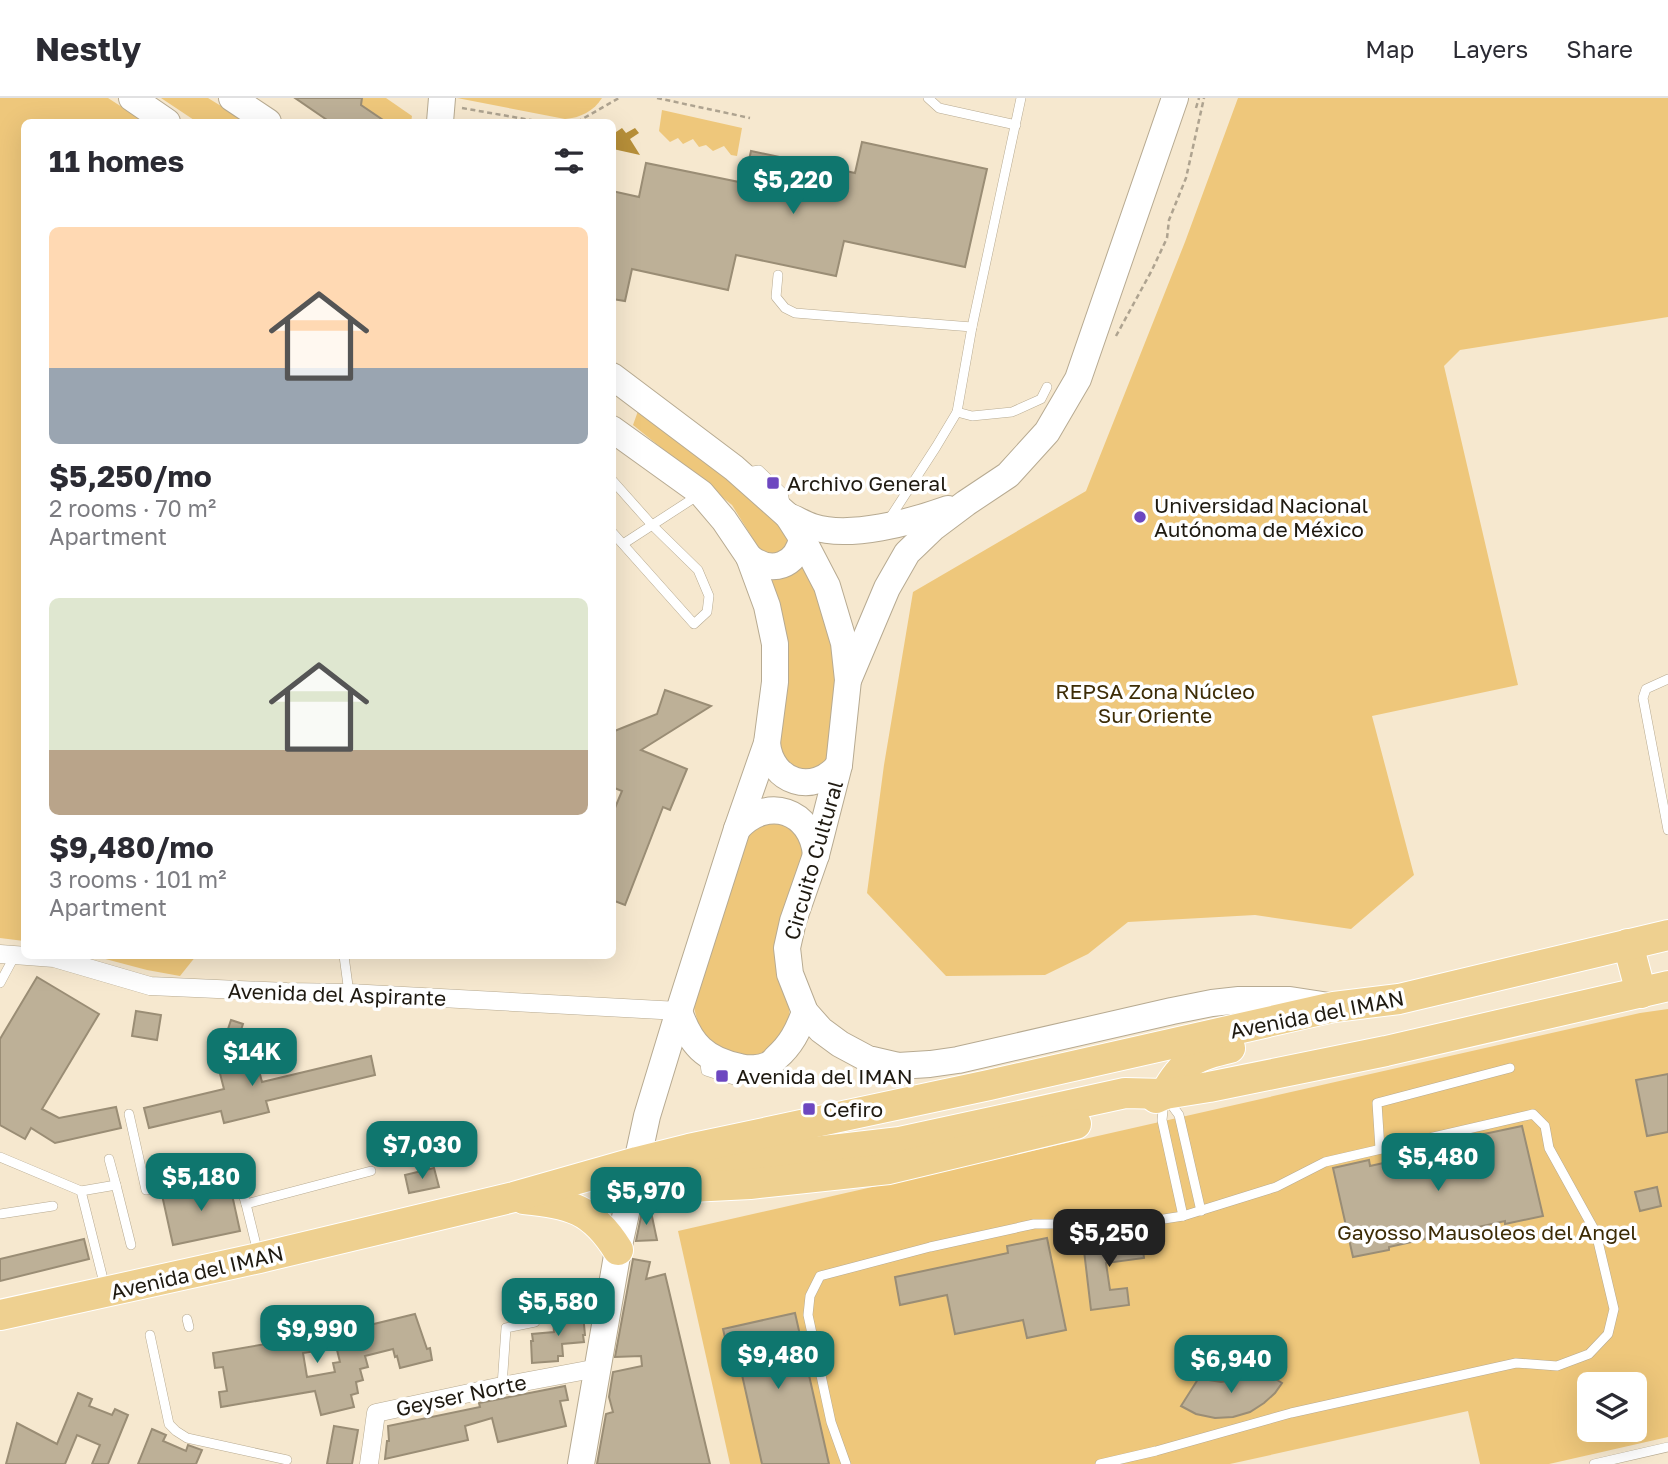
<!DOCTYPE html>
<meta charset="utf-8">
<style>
:root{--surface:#fff;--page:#f2f2f3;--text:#2b2b33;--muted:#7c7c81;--line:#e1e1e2;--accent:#0f766e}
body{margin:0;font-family:"Golos Text",sans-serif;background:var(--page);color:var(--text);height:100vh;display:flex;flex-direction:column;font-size:26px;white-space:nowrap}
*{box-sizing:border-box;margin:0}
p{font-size:23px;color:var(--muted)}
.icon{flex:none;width:38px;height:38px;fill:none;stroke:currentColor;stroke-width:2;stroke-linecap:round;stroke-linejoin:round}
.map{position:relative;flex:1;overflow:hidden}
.sheet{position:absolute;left:21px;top:21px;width:595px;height:840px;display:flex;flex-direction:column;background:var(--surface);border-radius:10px;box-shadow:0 7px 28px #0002}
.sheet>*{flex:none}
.fabs{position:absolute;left:1577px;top:1274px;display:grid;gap:14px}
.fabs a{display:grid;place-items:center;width:70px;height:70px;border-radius:10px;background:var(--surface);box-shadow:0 7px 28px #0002;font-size:35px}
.price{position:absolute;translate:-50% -60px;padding:0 16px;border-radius:14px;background:var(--accent);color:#fff;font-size:23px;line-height:46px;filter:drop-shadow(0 2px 4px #0008)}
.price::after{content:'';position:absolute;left:50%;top:42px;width:21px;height:16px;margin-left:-10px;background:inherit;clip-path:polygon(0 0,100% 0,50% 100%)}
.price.current{background:#222;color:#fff}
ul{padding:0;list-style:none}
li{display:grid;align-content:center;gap:14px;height:371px;padding:0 28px}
li span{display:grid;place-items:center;height:217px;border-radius:10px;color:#555}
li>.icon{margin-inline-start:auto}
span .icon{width:126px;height:126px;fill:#fffc;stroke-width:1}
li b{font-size:30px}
h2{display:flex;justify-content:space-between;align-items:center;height:84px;padding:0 28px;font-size:30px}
header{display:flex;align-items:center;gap:42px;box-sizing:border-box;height:98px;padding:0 35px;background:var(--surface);border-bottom:2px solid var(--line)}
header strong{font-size:33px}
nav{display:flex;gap:38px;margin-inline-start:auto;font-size:24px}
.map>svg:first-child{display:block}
</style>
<header>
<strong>Nestly</strong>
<nav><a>Map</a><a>Layers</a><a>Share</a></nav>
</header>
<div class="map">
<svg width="1668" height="1366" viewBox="0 0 1668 1366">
<rect width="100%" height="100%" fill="#f6e8cf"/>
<g fill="#eec77b" fill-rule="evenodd">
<path d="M 0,0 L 108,0 L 145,24 L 24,24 L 24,843 L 0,840 Z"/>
<path d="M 161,0 L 208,0 L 247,24 L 197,24 Z"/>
<path d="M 362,0 L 386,0 L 412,18 L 411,24 L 386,24 L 361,7 Z"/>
<path d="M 457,0 L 602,0 C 594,13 580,20 565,21 Z"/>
<path d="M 1238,0 L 1668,0 L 1668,219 L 1460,252 L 1444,268 L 1518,587 L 1372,618 L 1414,777 L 1351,831 L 1255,817 L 1128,824 L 1088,856 L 1045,877 L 946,878 L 867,795 L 884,667 L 913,494 L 1086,393 L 1185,144 Z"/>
<path d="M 662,12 L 742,30 L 737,58 L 731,57 L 724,48 L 713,53 L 706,47 L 699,49 L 693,41 L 683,46 L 678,40 L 670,44 L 659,33 Z"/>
<path d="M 650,310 L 796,441 L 784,457 L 770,461 L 758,449 L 732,407 L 633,327 L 638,313 Z"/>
<path d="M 807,467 L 820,491 L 840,574 L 832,658 L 823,672 L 793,672 L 776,655 L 778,525 L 772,481 Z"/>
<path d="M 767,718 L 792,727 L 807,743 L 788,903 L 792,933 L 759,961 L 729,959 L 701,937 L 691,898 L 744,739 Z"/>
<path d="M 94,858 L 196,858 L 180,878 L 147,872 Z"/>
<path d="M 1668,911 L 1668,1339 L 1549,1366 L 1480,1366 L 1468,1313 L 1230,1366 L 730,1366 L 678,1133 L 1640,915 ZM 1589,1286 L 1634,1286 L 1634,1332 L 1589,1332 Z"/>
</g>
<path fill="#b78f39" d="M 622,30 L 626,35 L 635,30 L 639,35 L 630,41 L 640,57 L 613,51 L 613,36 Z"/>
<g fill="#bdb097" stroke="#9a8d75" stroke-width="2">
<path d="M 295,0 L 362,0 L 361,7 L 386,24 L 330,24 Z"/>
<path d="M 862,44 L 987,71 L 965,169 L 844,143 L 836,178 L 736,157 L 728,192 L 632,171 L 625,203 L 612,201 L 612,93 L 639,99 L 646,65 L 744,85 L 751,53 L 855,75 Z"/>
<path d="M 665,592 L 711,608 L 641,652 L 687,671 L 670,712 L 663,709 L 625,807 L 612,802 L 612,717 L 622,693 L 612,689 L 612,634 L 657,616 Z"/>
<path d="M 37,879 L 99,916 L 42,1011 L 59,1020 L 116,1009 L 121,1030 L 55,1045 L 31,1030 L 25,1041 L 0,1027 L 0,941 Z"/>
<path d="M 136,913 L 161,917 L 157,942 L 132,938 Z"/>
<path d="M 231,922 L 243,926 L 228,972 L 257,965 L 262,984 L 371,958 L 375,977 L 266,1003 L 269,1014 L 224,1025 L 221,1013 L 149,1030 L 144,1010 L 224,991 L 217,964 Z"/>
<path d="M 1668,976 L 1668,1034 L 1647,1038 L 1636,982 Z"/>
<path d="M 1522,1028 L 1543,1118 L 1505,1126 L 1505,1123 L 1389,1149 L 1389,1152 L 1353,1159 L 1333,1070 L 1369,1062 L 1370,1068 L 1486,1042 L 1484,1036 Z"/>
<path d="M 434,1070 L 439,1089 L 409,1095 L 405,1077 Z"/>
<path d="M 229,1083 L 240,1133 L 173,1147 L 162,1097 Z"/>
<path d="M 1657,1089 L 1661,1108 L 1640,1113 L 1635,1094 Z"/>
<path d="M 643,1109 L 650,1109 L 657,1142 L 636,1143 Z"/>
<path d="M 1141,1137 L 1144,1160 L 1106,1165 L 1110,1192 L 1127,1190 L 1129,1207 L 1091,1212 L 1083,1144 Z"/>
<path d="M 1047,1140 L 1066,1232 L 1027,1240 L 1023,1222 L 955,1236 L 947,1197 L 900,1207 L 895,1179 L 1008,1155 L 1007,1148 Z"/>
<path d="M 84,1141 L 89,1161 L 0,1183 L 0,1161 Z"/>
<path d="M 633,1161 L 650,1164 L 646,1181 L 665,1176 L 710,1366 L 597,1366 L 606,1316 L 613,1314 L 609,1299 L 613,1274 L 642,1268 L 641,1258 L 615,1259 Z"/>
<path d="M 795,1215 L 829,1366 L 762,1366 L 740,1268 L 732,1270 L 723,1231 Z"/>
<path d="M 415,1216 L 427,1251 L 430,1250 L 432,1262 L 400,1270 L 397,1258 L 395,1259 L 393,1251 L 365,1258 L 368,1269 L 360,1271 L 363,1282 L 356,1284 L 358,1295 L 351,1297 L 354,1309 L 321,1317 L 315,1293 L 221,1309 L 219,1294 L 227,1293 L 223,1269 L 215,1270 L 213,1255 L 307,1239 L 310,1254 L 303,1255 L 307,1279 L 335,1274 L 333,1265 L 340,1264 L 337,1252 L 347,1250 L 345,1239 L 350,1238 L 349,1232 Z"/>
<path d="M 583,1216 L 585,1237 L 583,1237 L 584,1244 L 562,1246 L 563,1258 L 558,1258 L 558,1263 L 532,1265 L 531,1243 L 533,1243 L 532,1236 L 554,1234 L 553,1222 L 558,1222 L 557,1217 Z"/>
<path d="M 1251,1266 L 1282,1285 L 1275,1295 L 1264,1305 L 1250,1314 L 1233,1319 L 1215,1320 L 1196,1316 L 1181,1308 L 1200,1278 L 1209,1282 L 1221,1284 L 1232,1282 L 1243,1276 Z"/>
<path d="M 565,1288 L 568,1302 L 560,1303 L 566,1328 L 498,1344 L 492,1320 L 465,1328 L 468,1342 L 385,1361 L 387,1343 L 389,1343 L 388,1328 L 480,1309 L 479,1305 Z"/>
<path d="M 78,1295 L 92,1301 L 89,1308 L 112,1317 L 115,1311 L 128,1317 L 108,1366 L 92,1366 L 100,1347 L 77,1337 L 65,1366 L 6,1366 L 17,1325 L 57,1346 Z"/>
<path d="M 334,1328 L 358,1332 L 352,1366 L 327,1366 Z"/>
<path d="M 152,1331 L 166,1337 L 163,1343 L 186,1353 L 188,1347 L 202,1352 L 196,1366 L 138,1366 Z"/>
</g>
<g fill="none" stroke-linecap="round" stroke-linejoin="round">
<g stroke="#b7aa91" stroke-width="10">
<g id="lane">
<path d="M 928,0 L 939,10 L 1016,27"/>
<path d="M 778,177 L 776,199 L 785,210 L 795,215 L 972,229"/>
<path d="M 957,314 L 972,318 L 1012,314 L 1041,301 L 1047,289"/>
<path d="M 747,374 L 759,372 L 783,395 L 785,405"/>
<path d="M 612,382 L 652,427 L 698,472 L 709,498 L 707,514 L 694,526 L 612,434"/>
<path d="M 888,423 L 936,349 L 957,314 L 972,229 L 1021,0"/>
<path d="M 623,446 L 697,398"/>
<path d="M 1668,581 L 1646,591 L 1643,600 L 1668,732"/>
<path d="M 344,858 L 349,895"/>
<path d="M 0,885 L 15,857"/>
<path d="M 704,959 L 706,973 L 737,983 L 746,973"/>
<path d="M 1168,1002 L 1179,1017 L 1201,1113"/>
<path d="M 1164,1003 L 1162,1022 L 1183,1118"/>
<path d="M 129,1016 L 146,1092 L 236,1073 L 246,1106"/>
<path d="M 1380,1051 L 1377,1005 L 1510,970"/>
<path d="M 0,1059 L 81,1093 L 105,1189"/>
<path d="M 109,1061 L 116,1087"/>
<path d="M 81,1093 L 116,1087 L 131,1147"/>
<path d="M 0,1116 L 53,1108"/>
<path d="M 258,1155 L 246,1106 L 371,1073"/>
<path d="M 187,1221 L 189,1229"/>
<path d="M 150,1237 L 169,1326 L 176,1333 L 187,1340 L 287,1362"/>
<path d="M 502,1288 L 506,1230 L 535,1224"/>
<path d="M 846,1366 L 831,1324 L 808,1217 L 810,1198 L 820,1178 L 930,1149 L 1034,1126 L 1132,1126 L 1183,1118 L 1276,1089 L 1325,1064 L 1533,1016 L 1545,1028 L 1549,1050 L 1596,1135 L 1614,1211 L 1608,1236 L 1589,1256 L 1557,1268 L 1516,1265 L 1291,1315 L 1156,1353 L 1100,1366"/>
<path d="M 1594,1366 L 1668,1349"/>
</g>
</g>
<g stroke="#b7aa91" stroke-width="19">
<g id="street">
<path d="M 0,856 L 54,860 L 150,888 L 287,894 L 349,895 L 679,913"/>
<path d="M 369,1366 L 376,1315 L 502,1288 L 598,1270"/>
</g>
</g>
<g stroke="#b7aa91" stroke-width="28">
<g id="secondary">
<path d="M 132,0 L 167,24"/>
<path d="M 232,0 L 268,24"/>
<path d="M 440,24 L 442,0"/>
<path d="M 612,278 L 734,370 L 788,418 L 802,440 L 827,488 L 844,545 L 848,582 L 839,667 L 816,757 L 793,823 L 787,850 L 790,876 L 805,914 L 821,932 L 840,946 L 868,961 L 898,968 L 930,966 L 958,962 L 1172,913 L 1212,905 L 1239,902 L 1290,902 L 1329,908"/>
<path d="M 788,418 C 796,421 804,426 813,429 C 850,441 912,424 948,411"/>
<path d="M 749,459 C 771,477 797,468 802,440"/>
<path d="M 849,580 L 887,490 L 907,455 L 934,429 L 966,405 L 1008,377 L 1047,334 L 1078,281 L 1175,0"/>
<path d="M 767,645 C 771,685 814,698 839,667"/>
<path d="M 737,731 C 767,697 812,712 816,757"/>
<path d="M 679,913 C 690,946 705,962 740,969 C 748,971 760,971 768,967 C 769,967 775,962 776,960 C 791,947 798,933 805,914"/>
<path d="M 581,1366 L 618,1152 L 647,1018 L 679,913 L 737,731 L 767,645 L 775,584 L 775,546 L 767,508 L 749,459 L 724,422 L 701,395 L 612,331"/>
</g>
</g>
<g stroke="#fff" stroke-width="32">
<g id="primary">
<path d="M 1628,846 L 1641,895"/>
<path d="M 1156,1000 L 1165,996 C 1182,964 1195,958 1230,950"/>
<path d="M 686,1069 L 900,1044 L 1125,995 L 1165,996 L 1209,989 L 1386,953 L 1668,888"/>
<path d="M 631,1092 L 750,1086 L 889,1071 L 1076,1026"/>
<path d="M 524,1101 C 570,1106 592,1110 618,1152"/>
<path d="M 0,1217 L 259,1160 L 514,1099 L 637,1064 L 689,1051 L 989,987 L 1334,909 L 1399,901 L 1668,837"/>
</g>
</g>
<g stroke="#aea390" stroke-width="2.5" stroke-dasharray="5 3.5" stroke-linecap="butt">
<path d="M 657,0 L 750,20"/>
<path d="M 462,10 L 542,24"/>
<path d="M 1196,10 L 1199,0"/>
<path d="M 577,24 L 619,0"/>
<path d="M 1116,238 L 1152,172 L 1167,140 L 1169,122 L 1186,80 L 1204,0"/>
</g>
<use href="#lane" stroke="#fff" stroke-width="9"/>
<use href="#street" stroke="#fff" stroke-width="18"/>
<use href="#secondary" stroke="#fff" stroke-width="26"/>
<use href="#primary" stroke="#eed090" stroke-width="30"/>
</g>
<g fill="#6d47c0" stroke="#fff" stroke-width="2.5">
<rect x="766" y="378" width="14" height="14" rx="3.5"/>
<circle cx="1140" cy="419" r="7"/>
<rect x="715" y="971" width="14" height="14" rx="3.5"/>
<rect x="802" y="1004" width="14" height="14" rx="3.5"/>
</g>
<g text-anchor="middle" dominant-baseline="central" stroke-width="7" stroke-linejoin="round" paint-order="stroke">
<g font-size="21" fill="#1f1a11" stroke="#fff" text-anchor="start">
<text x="787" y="385">Archivo General</text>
<text x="1154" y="407">Universidad Nacional<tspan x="1154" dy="24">Autónoma de México</tspan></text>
<text x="736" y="978">Avenida del IMAN</text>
<text x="823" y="1011">Cefiro</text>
</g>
<g font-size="21" fill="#3d2c06" stroke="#fff">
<text x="1155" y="593">REPSA Zona Núcleo<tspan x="1155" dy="24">Sur Oriente</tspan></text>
<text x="1487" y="1134">Gayosso Mausoleos del Angel</text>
</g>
<g font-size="21" fill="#1f1a11" stroke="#fff">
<text transform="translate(813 762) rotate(-74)">Circuito Cultural</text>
<text transform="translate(337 896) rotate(2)">Avenida del Aspirante</text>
<text transform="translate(1317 916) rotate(-11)">Avenida del IMAN</text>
<text transform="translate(197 1174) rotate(-13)">Avenida del IMAN</text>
<text transform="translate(461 1297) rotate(-12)">Geyser Norte</text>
</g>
</g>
</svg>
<div class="fabs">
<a><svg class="icon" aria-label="layers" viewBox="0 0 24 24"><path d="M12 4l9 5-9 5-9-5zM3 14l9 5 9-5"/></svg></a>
</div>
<b class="price" style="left:793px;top:118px">$5,220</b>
<b class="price" style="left:252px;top:990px">$14K</b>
<b class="price" style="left:422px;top:1083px">$7,030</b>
<b class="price" style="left:1438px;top:1095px">$5,480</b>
<b class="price" style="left:201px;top:1115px">$5,180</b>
<b class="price" style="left:646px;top:1129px">$5,970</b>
<b class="price current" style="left:1109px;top:1171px">$5,250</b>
<b class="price" style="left:558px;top:1240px">$5,580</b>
<b class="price" style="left:317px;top:1267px">$9,990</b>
<b class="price" style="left:778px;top:1293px">$9,480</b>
<b class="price" style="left:1231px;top:1297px">$6,940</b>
<section class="sheet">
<h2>11 homes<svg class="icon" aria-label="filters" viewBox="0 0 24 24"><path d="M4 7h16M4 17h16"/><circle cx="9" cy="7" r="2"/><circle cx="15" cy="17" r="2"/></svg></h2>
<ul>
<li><span style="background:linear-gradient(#ffd9b3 65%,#9aa5b1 0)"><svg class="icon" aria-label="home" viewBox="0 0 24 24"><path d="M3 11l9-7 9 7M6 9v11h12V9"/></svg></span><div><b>$5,250/mo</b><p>2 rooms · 70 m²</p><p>Apartment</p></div></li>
<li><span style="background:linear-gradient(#dfe7d0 70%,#b9a48a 0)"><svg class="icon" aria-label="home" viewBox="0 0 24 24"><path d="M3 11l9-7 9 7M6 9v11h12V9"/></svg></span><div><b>$9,480/mo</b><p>3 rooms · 101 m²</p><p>Apartment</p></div></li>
</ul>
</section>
</div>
